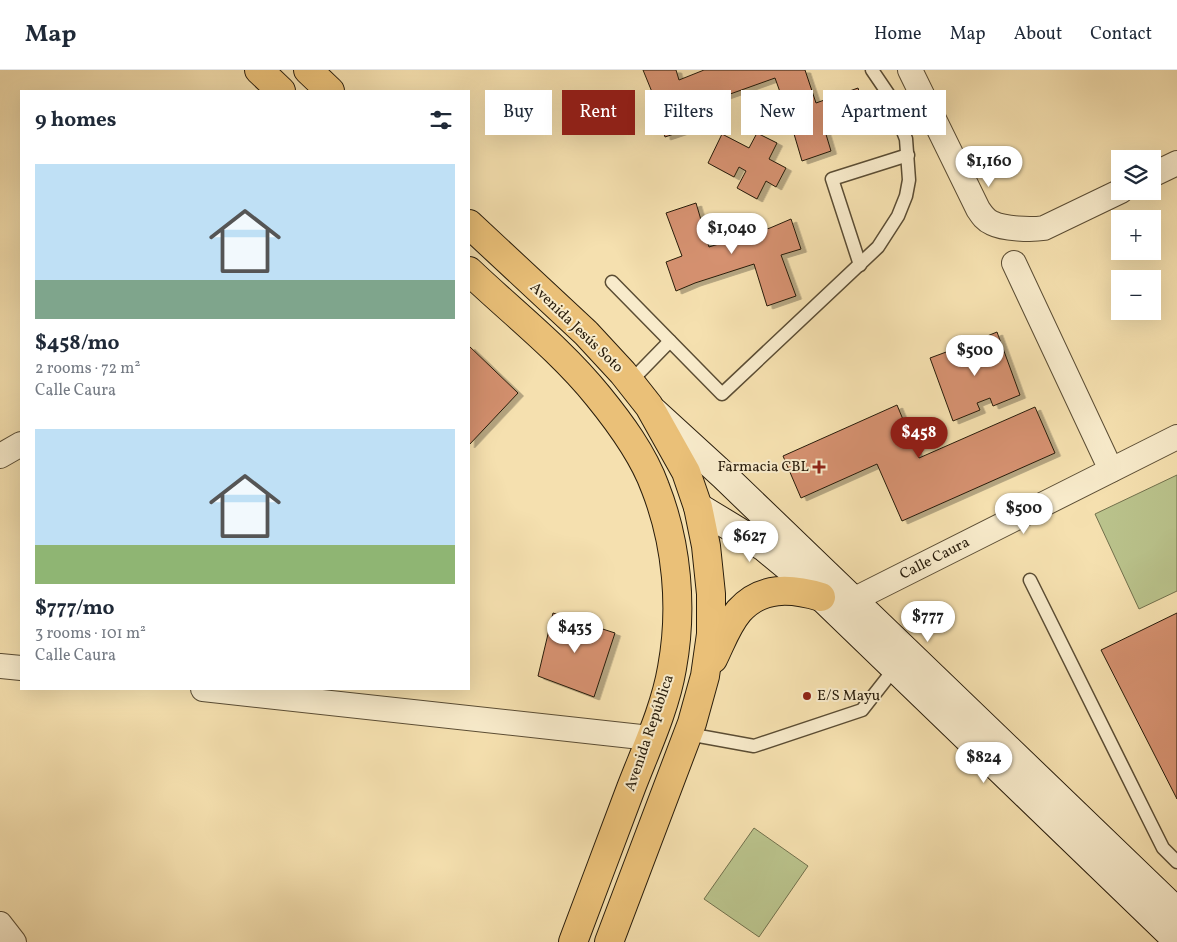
<!DOCTYPE html>
<meta charset="utf-8">
<style>
:root{--surface:#fff;--page:#f6f6f7;--text:#1f2937;--muted:#747a83;--line:#e0e1e3;--accent:#8f2418}
body{margin:0;font-family:Vollkorn,serif;background:var(--page);color:var(--text);height:100vh;display:flex;flex-direction:column;font-size:19px;white-space:nowrap}
*{box-sizing:border-box;margin:0}
p{font-size:16px;color:var(--muted)}
.icon{flex:none;width:28px;height:28px;fill:none;stroke:currentColor;stroke-width:2;stroke-linecap:round;stroke-linejoin:round}
.map{position:relative;flex:1;overflow:hidden}
.side{position:absolute;left:20px;top:20px;width:450px;height:600px;display:flex;flex-direction:column;background:var(--surface);border-radius:0px;box-shadow:0 5px 20px #0002}
.side>*{flex:none}
.top-card{position:absolute;left:485px;top:20px;width:475px;height:45px;display:flex;gap:10px}
.controls{position:absolute;left:1111px;top:80px;display:grid;gap:10px}
.controls a{display:grid;place-items:center;width:50px;height:50px;border-radius:0px;background:var(--surface);box-shadow:0 5px 20px #0002;font-size:25px}
.price{position:absolute;translate:-50% -42px;padding:0 11px;border-radius:18px;background:#fff;color:#222;font-size:16px;line-height:32px;filter:drop-shadow(0 1px 2px #0008)}
.price::after{content:'';position:absolute;left:50%;top:30px;width:15px;height:11px;margin-left:-8px;background:inherit;clip-path:polygon(0 0,100% 0,50% 100%)}
.price.selected{background:var(--accent);color:#fff}
ul{padding:0;list-style:none}
li{display:grid;align-content:center;gap:10px;height:265px;padding:0 15px}
li span{display:grid;place-items:center;height:155px;border-radius:0px;color:#555}
li>.icon{margin-inline-start:auto}
span .icon{width:90px;height:90px;fill:#fffc;stroke-width:1}
li b{font-size:21px}
h2{display:flex;justify-content:space-between;align-items:center;height:60px;padding:0 15px;font-size:21px}
.chip{padding:0 18px;border-radius:0px;background:var(--surface);box-shadow:0 5px 20px #0002;font-size:18px;line-height:45px}
.chip.selected{background:var(--accent);color:#fff}
header{display:flex;align-items:center;gap:30px;box-sizing:border-box;height:70px;padding:0 25px;background:var(--surface);border-bottom:1px solid var(--line)}
header strong{font-size:24px}
nav{display:flex;gap:28px;margin-inline-start:auto;font-size:18px}
.map>svg:first-child{display:block}
</style>
<header>
<strong>Map</strong>
<nav><a>Home</a><a>Map</a><a>About</a><a>Contact</a></nav>
</header>
<div class="map">
<svg width="1177" height="872" viewBox="0 0 1177 872">
<defs>
<filter id="shadow"><feDropShadow dx="5.5" dy="3" stdDeviation="0" flood-color="#0004"/></filter>
</defs>
<rect width="100%" height="100%" fill="#f5e0af"/>
<filter id="stains"><feTurbulence type="fractalNoise" baseFrequency=".004" numOctaves="4"/><feColorMatrix values="0 0 0 0 .2 0 0 0 0 .09 0 0 0 0 .02 0 0 0 .5 -.17"/></filter>
<radialGradient id="worn" r=".72"><stop offset=".6" stop-color="#630" stop-opacity="0"/><stop offset="1" stop-color="#630" stop-opacity=".3"/></radialGradient>
<g fill="#bac38c" stroke="#71704c">
<path d="M 1177,405 L 1177,521 L 1139,539 L 1095,444 Z"/>
<path d="M 754,758 L 808,796 L 759,867 L 704,829 Z"/>
</g>
<g fill="#d59170" stroke="#281c0b" filter="url(#shadow)">
<path d="M 643,0 L 676,0 L 679,10 L 704,0 L 805,0 L 816,33 L 858,18 L 868,48 L 825,61 L 831,81 L 802,91 L 789,47 L 775,8 L 705,33 L 688,37 L 695,57 L 665,67 L 652,22 Z"/>
<path d="M 757,63 L 777,73 L 769,89 L 786,98 L 776,117 L 766,111 L 757,129 L 737,118 L 746,101 L 739,97 L 734,107 L 708,93 L 722,64 L 749,78 Z"/>
<path d="M 696,133 L 709,177 L 770,158 L 791,149 L 801,179 L 781,185 L 796,226 L 767,236 L 754,194 L 695,213 L 676,221 L 666,192 L 682,186 L 666,143 Z"/>
<path d="M 997,262 L 1020,325 L 993,336 L 990,328 L 977,333 L 980,340 L 953,351 L 930,288 L 957,278 L 960,285 L 973,281 L 970,273 Z"/>
<path d="M 469,276 L 518,323 L 469,375 Z"/>
<path d="M 897,335 L 919,388 L 1035,337 L 1055,383 L 902,451 L 877,394 L 801,428 L 783,386 Z"/>
<path d="M 553,543 L 615,563 L 594,627 L 538,606 Z"/>
<path d="M 1177,543 L 1177,729 L 1101,580 Z"/>
</g>
<g fill="none" stroke-linecap="round" stroke-linejoin="round">
<g stroke="#5b4d34" stroke-width="15">
<g id="lane">
<path d="M 860,195 L 832,109 L 908,85"/>
<path d="M 612,212 L 722,324 L 878,177 L 898,146 L 906,126 L 909,110 L 906,69 L 889,25 L 872,0"/>
<path d="M 630,312 L 670,271"/>
<path d="M 1030,510 L 1150,752 L 1163,778 L 1177,792"/>
<path d="M 688,664 L 754,676 L 862,640 L 895,598"/>
</g>
</g>
<g stroke="#5b4d34" stroke-width="26">
<g id="street">
<path d="M 910,0 L 978,139 C 982,145 985,150 992,153 C 1004,159 1031,160 1044,158 L 1121,121"/>
<path d="M 1152,105 L 1177,93"/>
<path d="M 1014,193 L 1111,400"/>
<path d="M 0,386 L 21,374"/>
<path d="M 853,530 L 1177,367"/>
<path d="M 0,596 L 21,598"/>
<path d="M 203,619 L 650,668"/>
<path d="M 0,854 L 14,872"/>
</g>
</g>
<g stroke="#281c0b" stroke-width="30">
<g id="secondary">
<path d="M 654,342 L 724,406 L 1177,842"/>
<path d="M 698,437 L 764,477 L 804,510 L 1177,870"/>
</g>
</g>
<g stroke="#281c0b" stroke-width="30">
<g id="primary">
<path d="M 259,0 L 281,21"/>
<path d="M 308,0 L 330,21"/>
<path d="M 469,154 L 586,263 L 623,303 L 649,336 L 686,402 L 698,437 L 706,476 L 711,524 L 711,564 L 705,606 L 692,653 L 609,872"/>
<path d="M 469,201 C 512,242 561,280 598,326 C 620,353 643,384 655,417 C 677,473 683,538 672,598 C 665,639 646,679 631,718 C 612,769 592,821 573,872"/>
<path d="M 713,589 C 721,573 727,555 739,541 C 761,516 791,518 821,527"/>
</g>
</g>
<use href="#lane" stroke="#f8ebcb" stroke-width="12"/>
<use href="#street" stroke="#f8ebcb" stroke-width="24"/>
<use href="#secondary" stroke="#f8ebcb" stroke-width="28"/>
<use href="#primary" stroke="#eac078" stroke-width="28"/>
</g>
<g fill="#8f2418" stroke="#f8ebcb" stroke-width="2">
<path d="M816.5 389.5h5v5h5v5h-5v5h-5v-5h-5v-5h5z"/>
<circle cx="807" cy="626" r="5"/>
</g>
<g text-anchor="middle" dominant-baseline="central" stroke-width="4" stroke-linejoin="round" paint-order="stroke">
<g font-size="15" fill="#281c0b" stroke="#f8ebcb">
<text transform="translate(576 258) rotate(44)">Avenida Jesús Soto</text>
<text transform="translate(935 489) rotate(-27)">Calle Caura</text>
<text transform="translate(650 663) rotate(-71)">Avenida República</text>
</g>
<g font-size="15" fill="#281c0b" stroke="#f8ebcb" text-anchor="end">
<text x="809" y="397">Farmacia CBL</text>
<text x="817" y="626" text-anchor="start">E/S Mayu</text>
</g>
</g>
<rect width="100%" height="100%" filter="url(#stains)"/>
<rect width="100%" height="100%" fill="url(#worn)"/>
</svg>
<div class="controls">
<a><svg class="icon" aria-label="layers" viewBox="0 0 24 24"><path d="M12 4l9 5-9 5-9-5zM3 14l9 5 9-5"/></svg></a>
<a>+</a>
<a>−</a>
</div>
<b class="price" style="left:989px;top:118px">$1,160</b>
<b class="price" style="left:732px;top:185px">$1,040</b>
<b class="price" style="left:975px;top:307px">$500</b>
<b class="price selected" style="left:919px;top:389px">$458</b>
<b class="price" style="left:1024px;top:465px">$500</b>
<b class="price" style="left:750px;top:493px">$627</b>
<b class="price" style="left:928px;top:573px">$777</b>
<b class="price" style="left:575px;top:584px">$435</b>
<b class="price" style="left:984px;top:714px">$824</b>
<div class="top-card">
<a class="chip">Buy</a>
<a class="chip selected">Rent</a>
<a class="chip">Filters</a>
<a class="chip">New</a>
<a class="chip">Apartment</a>
</div>
<section class="side">
<h2>9 homes<svg class="icon" aria-label="filters" viewBox="0 0 24 24"><path d="M4 7h16M4 17h16"/><circle cx="9" cy="7" r="2"/><circle cx="15" cy="17" r="2"/></svg></h2>
<ul>
<li><span style="background:linear-gradient(#bfe0f5 75%,#7fa58c 0)"><svg class="icon" aria-label="home" viewBox="0 0 24 24"><path d="M3 11l9-7 9 7M6 9v11h12V9"/></svg></span><div><b>$458/mo</b><p>2 rooms · 72 m²</p><p>Calle Caura</p></div></li>
<li><span style="background:linear-gradient(#bfe0f5 75%,#8fb573 0)"><svg class="icon" aria-label="home" viewBox="0 0 24 24"><path d="M3 11l9-7 9 7M6 9v11h12V9"/></svg></span><div><b>$777/mo</b><p>3 rooms · 101 m²</p><p>Calle Caura</p></div></li>
</ul>
</section>
</div>
